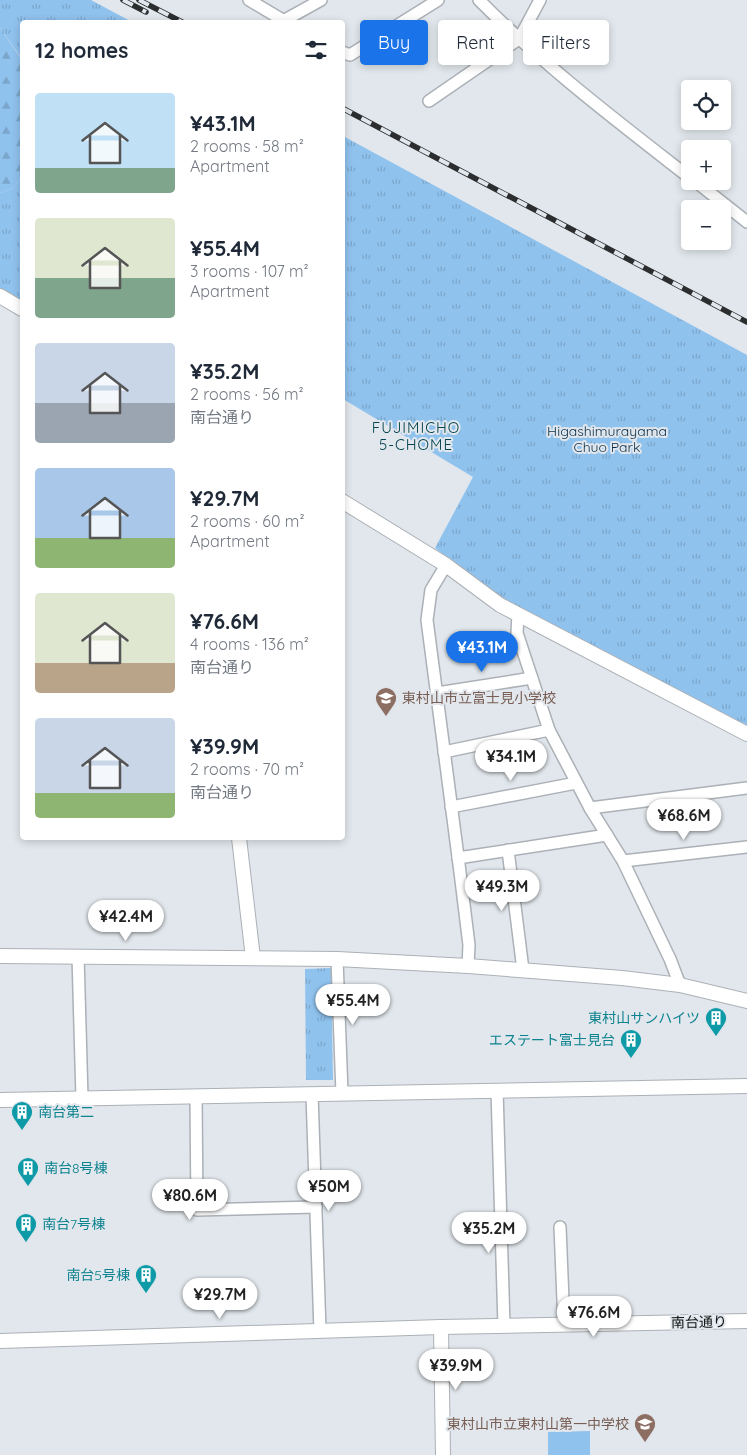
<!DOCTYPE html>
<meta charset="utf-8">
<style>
:root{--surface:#fff;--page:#f2f2f3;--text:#1f2937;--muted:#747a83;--accent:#1a73e8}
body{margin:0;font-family:Quicksand,"Noto Sans JP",sans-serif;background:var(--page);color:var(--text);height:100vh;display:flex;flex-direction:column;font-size:19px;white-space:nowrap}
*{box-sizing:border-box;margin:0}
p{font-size:16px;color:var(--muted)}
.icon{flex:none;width:28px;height:28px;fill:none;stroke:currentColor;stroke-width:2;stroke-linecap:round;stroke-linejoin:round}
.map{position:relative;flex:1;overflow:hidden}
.panel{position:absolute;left:20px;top:20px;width:325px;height:820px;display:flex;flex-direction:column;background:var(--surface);border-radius:5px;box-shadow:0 2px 8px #0003}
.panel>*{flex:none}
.hud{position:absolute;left:360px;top:20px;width:311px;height:45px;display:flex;gap:10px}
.buttons{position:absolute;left:681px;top:80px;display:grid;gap:10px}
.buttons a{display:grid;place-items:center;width:50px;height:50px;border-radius:5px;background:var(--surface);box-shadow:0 2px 8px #0003;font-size:25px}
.price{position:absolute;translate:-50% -42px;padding:0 11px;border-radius:18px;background:#fff;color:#222;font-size:16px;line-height:32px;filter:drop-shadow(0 1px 2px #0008)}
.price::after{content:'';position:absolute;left:50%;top:30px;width:15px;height:11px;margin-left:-8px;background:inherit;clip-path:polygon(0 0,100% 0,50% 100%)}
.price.active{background:var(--accent);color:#fff}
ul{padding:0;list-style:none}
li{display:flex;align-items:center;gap:15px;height:125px;padding:0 15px}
li span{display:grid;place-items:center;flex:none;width:140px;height:100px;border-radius:5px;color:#555}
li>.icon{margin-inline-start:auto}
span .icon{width:60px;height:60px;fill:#fffc;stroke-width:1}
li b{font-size:21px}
h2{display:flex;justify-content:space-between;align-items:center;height:60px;padding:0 15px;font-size:21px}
.pill{padding:0 18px;border-radius:5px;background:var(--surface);box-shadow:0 2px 8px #0003;font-size:18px;line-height:45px}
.pill.active{background:var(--accent);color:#fff}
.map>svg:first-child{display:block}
</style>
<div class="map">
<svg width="747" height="1455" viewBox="0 0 747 1455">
<defs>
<pattern id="forest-firs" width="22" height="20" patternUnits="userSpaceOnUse" patternTransform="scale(1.25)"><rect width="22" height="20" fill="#90c2ee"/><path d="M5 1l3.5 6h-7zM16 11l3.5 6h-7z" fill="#7ba6cb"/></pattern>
<pattern id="park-tufts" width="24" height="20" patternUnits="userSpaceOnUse" patternTransform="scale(1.25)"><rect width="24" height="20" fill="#90c2ee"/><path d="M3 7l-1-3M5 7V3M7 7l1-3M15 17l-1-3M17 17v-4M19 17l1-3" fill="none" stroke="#7ba6cb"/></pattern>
</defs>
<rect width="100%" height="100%" fill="#e1e7ec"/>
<path fill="url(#forest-firs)" d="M 0,28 L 22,60 L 22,175 L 14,188 L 0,193 Z"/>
<g fill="url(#park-tufts)">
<path d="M 0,0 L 91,0 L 132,22 L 22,22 L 22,59 L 0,28 Z"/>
<path d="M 343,136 L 747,355 L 747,727 L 494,595 L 435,548 L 473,477 L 343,399 Z"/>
<path d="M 22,175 L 22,302 L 0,289 L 0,193 L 14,188 Z"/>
<path d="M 331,968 L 333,1080 L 306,1080 L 305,969 Z"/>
</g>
<path fill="#90c2ee" d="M 590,1431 L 590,1455 L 548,1455 L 548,1432 Z"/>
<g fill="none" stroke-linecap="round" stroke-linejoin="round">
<g stroke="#abb1b6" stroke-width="14">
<g id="minor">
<path d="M 249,0 L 286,22"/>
<path d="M 479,0 C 543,65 617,121 690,178"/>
<path d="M 283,21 L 321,0"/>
<path d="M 342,52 L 350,55 L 438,0"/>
<path d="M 429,101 L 519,39 L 540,0"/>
<path d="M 695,181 L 747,222"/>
<path d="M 446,565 L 431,590 L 427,620 L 460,872 L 469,945 L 468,966"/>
<path d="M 518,614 L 517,633 L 549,730 L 590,808 L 623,861 L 670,959 L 680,985"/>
<path d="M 437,693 L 532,678"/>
<path d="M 444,752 L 549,730"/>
<path d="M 451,807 L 576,783"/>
<path d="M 590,808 L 747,788"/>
<path d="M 508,850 L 523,970"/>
<path d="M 458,858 L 607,835"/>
<path d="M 623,861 L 747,847"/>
<path d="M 78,956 L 82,1098"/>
<path d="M 337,959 L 342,1093"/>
<path d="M 497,1090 L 504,1326"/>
<path d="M 312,1094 L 320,1331"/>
<path d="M 196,1096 L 197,1210 L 316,1207"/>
<path d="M 560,1227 L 564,1325"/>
</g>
</g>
<g stroke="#abb1b6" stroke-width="16">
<g id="tertiary">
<path d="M 0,296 L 22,309"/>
<path d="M 342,501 L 446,565 L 500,605 L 747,734"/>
<path d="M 239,838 L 253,958"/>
<path d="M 0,956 L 337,959 L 468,966 L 622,978 L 680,985 L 747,1001"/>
<path d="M 0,1100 L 747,1086"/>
<path d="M 441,1327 L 443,1455"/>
<path d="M 0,1341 L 441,1327 L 747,1321"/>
</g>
</g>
<use href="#minor" stroke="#fff" stroke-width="11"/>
<use href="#tertiary" stroke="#fff" stroke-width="14"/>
<g stroke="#2b2d2f" stroke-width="5.5">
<g id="rail">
<path d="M 123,0 L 146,12"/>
<path d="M 139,0 L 182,22"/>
<path d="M 342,108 L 747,322"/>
</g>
</g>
<use href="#rail" stroke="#e1e7ec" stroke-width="4" stroke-dasharray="11" stroke-linecap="butt"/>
</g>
<defs>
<g id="school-pin" transform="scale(1.125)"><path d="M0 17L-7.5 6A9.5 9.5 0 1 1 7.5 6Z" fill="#8d6e63" stroke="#e1e7ec"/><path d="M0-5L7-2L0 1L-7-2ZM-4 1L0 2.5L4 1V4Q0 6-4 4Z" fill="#fff"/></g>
<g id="building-pin" transform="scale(1.125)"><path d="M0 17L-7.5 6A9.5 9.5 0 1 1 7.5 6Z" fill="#0f9aa8" stroke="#e1e7ec"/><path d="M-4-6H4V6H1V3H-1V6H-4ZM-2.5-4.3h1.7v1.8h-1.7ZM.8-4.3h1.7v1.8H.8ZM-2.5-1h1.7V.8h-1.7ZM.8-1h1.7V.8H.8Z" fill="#fff"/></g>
</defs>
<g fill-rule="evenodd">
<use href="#school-pin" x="386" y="698"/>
<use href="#building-pin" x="716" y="1018"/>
<use href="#building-pin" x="631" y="1040"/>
<use href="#building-pin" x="22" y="1112"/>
<use href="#building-pin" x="28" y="1168"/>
<use href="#building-pin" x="26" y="1224"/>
<use href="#building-pin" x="146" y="1275"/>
<use href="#school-pin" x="645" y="1424"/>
</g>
<g text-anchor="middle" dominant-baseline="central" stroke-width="4" stroke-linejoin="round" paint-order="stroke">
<g font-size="14" fill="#0a2e49" stroke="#e1e7ec">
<text x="607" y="431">Higashimurayama<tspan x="607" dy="16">Chuo Park</tspan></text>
</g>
<g font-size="14" fill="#785e54" stroke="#e1e7ec" text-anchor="start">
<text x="402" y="698">東村山市立富士見小学校</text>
<text x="629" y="1424" text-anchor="end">東村山市立東村山第一中学校</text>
</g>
<g font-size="14" fill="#0d838f" stroke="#e1e7ec" text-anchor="end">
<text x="700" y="1018">東村山サンハイツ</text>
<text x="615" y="1040">エステート富士見台</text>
<text x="38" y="1112" text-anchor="start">南台第二</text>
<text x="44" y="1168" text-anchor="start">南台8号棟</text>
<text x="42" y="1224" text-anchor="start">南台7号棟</text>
<text x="130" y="1275">南台5号棟</text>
</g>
<g font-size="14" fill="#0f1113" stroke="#e1e7ec">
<text transform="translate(699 1322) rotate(-1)">南台通り</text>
</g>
<g font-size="15" letter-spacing="1" fill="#02434d" stroke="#e1e7ec">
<text x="416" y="427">FUJIMICHO<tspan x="416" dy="17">5-CHOME</tspan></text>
</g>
</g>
</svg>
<div class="buttons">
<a><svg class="icon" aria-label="locate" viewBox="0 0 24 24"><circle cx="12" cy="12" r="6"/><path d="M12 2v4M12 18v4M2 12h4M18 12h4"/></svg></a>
<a>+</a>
<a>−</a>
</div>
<b class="price active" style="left:482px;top:673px">¥43.1M</b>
<b class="price" style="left:511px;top:782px">¥34.1M</b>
<b class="price" style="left:684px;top:841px">¥68.6M</b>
<b class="price" style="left:502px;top:912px">¥49.3M</b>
<b class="price" style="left:126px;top:942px">¥42.4M</b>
<b class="price" style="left:353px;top:1026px">¥55.4M</b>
<b class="price" style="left:329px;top:1212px">¥50M</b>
<b class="price" style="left:190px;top:1221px">¥80.6M</b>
<b class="price" style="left:489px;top:1254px">¥35.2M</b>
<b class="price" style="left:220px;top:1320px">¥29.7M</b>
<b class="price" style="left:594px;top:1338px">¥76.6M</b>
<b class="price" style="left:456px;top:1391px">¥39.9M</b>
<div class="hud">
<a class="pill active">Buy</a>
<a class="pill">Rent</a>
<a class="pill">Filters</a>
</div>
<section class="panel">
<h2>12 homes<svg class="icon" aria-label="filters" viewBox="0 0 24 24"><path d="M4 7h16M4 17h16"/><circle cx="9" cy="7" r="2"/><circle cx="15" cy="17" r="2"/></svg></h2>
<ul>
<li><span style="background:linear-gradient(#bfe0f5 75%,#7fa58c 0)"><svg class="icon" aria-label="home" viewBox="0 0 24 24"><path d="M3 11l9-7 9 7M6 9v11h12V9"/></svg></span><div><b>¥43.1M</b><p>2 rooms · 58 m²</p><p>Apartment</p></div></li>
<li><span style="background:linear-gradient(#dfe7d0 60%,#7fa58c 0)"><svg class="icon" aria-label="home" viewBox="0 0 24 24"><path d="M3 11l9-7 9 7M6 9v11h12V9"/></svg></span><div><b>¥55.4M</b><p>3 rooms · 107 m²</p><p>Apartment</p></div></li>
<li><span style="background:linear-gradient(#c9d6e8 60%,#9aa5b1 0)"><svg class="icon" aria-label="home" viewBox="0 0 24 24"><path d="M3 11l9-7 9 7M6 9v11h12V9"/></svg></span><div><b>¥35.2M</b><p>2 rooms · 56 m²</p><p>南台通り</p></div></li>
<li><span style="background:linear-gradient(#a9c7e8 70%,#8fb573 0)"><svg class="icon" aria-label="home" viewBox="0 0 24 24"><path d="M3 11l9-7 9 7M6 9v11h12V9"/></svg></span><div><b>¥29.7M</b><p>2 rooms · 60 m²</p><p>Apartment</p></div></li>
<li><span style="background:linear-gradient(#dfe7d0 70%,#b9a48a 0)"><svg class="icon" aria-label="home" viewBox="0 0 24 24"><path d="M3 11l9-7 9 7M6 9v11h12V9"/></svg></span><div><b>¥76.6M</b><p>4 rooms · 136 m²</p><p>南台通り</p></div></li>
<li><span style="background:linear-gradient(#c9d6e8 75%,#8fb573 0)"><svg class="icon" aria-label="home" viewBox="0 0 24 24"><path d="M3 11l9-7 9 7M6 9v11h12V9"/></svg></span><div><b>¥39.9M</b><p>2 rooms · 70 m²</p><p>南台通り</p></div></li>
</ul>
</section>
</div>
